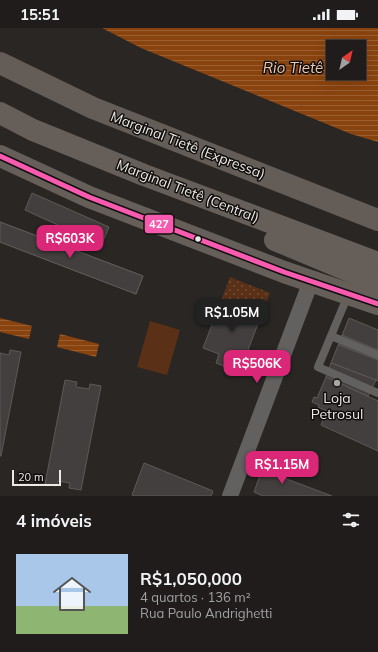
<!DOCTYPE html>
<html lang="pt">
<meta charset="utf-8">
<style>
:root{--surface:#1f1c1b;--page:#2c2928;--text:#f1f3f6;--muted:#a1a1a3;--line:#3c3a3a;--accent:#db2777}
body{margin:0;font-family:Mulish,sans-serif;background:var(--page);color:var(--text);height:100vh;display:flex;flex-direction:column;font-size:15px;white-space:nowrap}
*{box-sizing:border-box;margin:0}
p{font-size:13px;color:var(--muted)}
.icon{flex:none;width:22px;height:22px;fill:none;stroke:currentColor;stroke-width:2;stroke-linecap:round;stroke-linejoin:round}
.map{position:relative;height:468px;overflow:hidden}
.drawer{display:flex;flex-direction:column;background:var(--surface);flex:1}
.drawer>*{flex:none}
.needle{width:26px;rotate:34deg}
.tools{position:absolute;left:326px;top:12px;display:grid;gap:8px}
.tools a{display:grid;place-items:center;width:40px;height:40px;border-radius:0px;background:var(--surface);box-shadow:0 4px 16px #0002,0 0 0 1px var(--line);font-size:20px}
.scale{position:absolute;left:12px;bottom:10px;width:49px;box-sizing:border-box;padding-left:4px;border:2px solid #ede9e7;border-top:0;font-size:11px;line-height:14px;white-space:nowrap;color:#ede9e7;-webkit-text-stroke:3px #110f0d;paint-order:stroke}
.price{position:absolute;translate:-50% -34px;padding:0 9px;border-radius:8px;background:var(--accent);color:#fff;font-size:13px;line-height:26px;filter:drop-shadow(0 1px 2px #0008)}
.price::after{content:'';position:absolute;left:50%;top:24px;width:12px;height:9px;margin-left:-6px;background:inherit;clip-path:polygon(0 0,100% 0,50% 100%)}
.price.current{background:#222;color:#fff}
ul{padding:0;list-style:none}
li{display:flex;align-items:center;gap:12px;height:100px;padding:0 16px}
li span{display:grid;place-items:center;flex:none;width:112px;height:80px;border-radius:0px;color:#555}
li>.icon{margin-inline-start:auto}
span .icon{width:48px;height:48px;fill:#fffc;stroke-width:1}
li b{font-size:17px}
h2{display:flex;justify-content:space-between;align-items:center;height:48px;padding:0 16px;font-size:17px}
.status{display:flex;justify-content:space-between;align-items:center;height:28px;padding:0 20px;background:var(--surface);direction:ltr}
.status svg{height:11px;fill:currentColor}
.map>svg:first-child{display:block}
</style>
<div class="status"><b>15:51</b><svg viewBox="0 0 49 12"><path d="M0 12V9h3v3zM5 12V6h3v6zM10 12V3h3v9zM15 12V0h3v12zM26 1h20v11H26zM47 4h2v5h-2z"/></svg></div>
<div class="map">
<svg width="378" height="468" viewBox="0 0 378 468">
<defs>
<pattern id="garden-dots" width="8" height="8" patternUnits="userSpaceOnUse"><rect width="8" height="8" fill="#5a3117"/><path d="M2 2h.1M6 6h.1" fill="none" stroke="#724f39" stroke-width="1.8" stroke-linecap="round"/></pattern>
<pattern id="water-rules" width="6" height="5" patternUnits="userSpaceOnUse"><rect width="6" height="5" fill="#89430e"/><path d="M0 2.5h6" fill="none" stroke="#9a5e31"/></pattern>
</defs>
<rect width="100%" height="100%" fill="#292624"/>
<path fill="#5a3117" d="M 150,293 L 180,302 L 167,347 L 137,339 Z"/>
<path fill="url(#garden-dots)" d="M 230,249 L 270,265 L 261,288 L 221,273 Z"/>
<g fill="url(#water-rules)" fill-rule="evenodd">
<path d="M 102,0 L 378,0 L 378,114 L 351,106 L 141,20 ZM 333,19 L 359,19 L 359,45 L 333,45 Z"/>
<path d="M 0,290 L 32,298 L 29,311 L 0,304 Z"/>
<path d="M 60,306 L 99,316 L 96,329 L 57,319 Z"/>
</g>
<g fill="#423f3e" stroke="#5d5a58" fill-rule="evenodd">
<path d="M 32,165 L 109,199 L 103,213 L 92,211 L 86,219 L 54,208 L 58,197 L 25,182 Z"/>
<path d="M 0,194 L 143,248 L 136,266 L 0,214 ZM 8,198 L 20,203 L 14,216 L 10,214 L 13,205 L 6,202 Z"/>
<path d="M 0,194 L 143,248 L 136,266 L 0,214 Z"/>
<path d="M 221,273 L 261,288 L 243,335 L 229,330 L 226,339 L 216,335 L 219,326 L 203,320 Z"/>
<path d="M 349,290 L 378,302 L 378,353 L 331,335 Z"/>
<path d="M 342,307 L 378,322 L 378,332 L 339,317 Z"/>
<path d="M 10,322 L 21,324 L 1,428 L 0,428 L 0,325 L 9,327 Z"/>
<path d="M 331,335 L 376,352 L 368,368 L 326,349 Z"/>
<path d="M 326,349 L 378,373 L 378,423 L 321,397 L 327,383 L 318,379 L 319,377 L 312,374 L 314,369 L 317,370 Z"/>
<path d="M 65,352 L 77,354 L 76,359 L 89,361 L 90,356 L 101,358 L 81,462 L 69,460 L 70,455 L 58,453 L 56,458 L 45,456 Z"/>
<path d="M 144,435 L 213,463 L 211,468 L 135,468 L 132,467 Z"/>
<path d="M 269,436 L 286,443 L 284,450 L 332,468 L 263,468 L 254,464 L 262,442 L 266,444 Z"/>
</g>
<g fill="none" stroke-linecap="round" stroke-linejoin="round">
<g stroke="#63615f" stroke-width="8">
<path d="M 348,267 L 318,339 L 378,365"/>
<path d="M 331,308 L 378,327"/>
</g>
<path stroke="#63615f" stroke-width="16" d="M 230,468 L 311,253"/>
<g stroke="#665e59" stroke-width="22">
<path d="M 0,85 L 33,102 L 144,147 L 378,235"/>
<path d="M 0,128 L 89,169 L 284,244 L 378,276"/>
<path d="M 275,212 L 378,255"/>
</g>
<path stroke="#645c57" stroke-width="22" d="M 0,35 L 93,80 L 378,192"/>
<g stroke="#110f0d" stroke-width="8">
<path id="bus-1" d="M 0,128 L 89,169 L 284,244 L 378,276"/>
</g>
<use href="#bus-1" stroke="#f75aaf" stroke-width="5"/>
</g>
<circle fill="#ede9e7" stroke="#110f0d" stroke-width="1.5" cx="198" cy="211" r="3.5"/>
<circle fill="#a8a5a3" stroke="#110f0d" stroke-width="1.5" cx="337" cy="355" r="4"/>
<g text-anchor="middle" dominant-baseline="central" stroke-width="3" stroke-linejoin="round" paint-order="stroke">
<g font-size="14" fill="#ede9e7" stroke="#110f0d">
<text transform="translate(188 117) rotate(21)">Marginal Tietê (Expressa)</text>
<text transform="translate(188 163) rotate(21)">Marginal Tietê (Central)</text>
</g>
<g font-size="14" fill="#ede9e7" stroke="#110f0d">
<text x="337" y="370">Loja<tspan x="337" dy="16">Petrosul</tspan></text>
</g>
<g font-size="15" font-style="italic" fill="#f2c6ae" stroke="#110f0d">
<text x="293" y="39">Rio Tietê</text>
</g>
</g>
<rect stroke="#110f0d" stroke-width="1.5" x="144" y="186" width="30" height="20" rx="4" fill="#f75aaf"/>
<g font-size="11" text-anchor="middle" font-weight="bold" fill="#fff">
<text x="159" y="200">427</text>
</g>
</svg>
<div class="tools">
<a><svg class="needle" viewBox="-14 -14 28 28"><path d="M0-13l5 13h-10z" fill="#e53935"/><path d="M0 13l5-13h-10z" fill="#a1a1a3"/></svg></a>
</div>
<div class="scale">20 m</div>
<b class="price" style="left:70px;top:231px">R$603K</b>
<b class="price current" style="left:232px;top:305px">R$1.05M</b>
<b class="price" style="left:257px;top:356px">R$506K</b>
<b class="price" style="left:282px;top:457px">R$1.15M</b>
</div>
<section class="drawer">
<h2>4 imóveis<svg class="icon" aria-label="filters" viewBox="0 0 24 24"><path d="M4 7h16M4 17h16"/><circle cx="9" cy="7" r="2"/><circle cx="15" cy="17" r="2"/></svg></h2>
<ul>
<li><span style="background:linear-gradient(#a9c7e8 65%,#8fb573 0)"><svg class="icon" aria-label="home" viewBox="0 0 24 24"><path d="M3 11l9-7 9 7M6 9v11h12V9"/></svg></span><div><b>R$1,050,000</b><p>4 quartos · 136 m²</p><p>Rua Paulo Andrighetti</p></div></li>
</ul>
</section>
